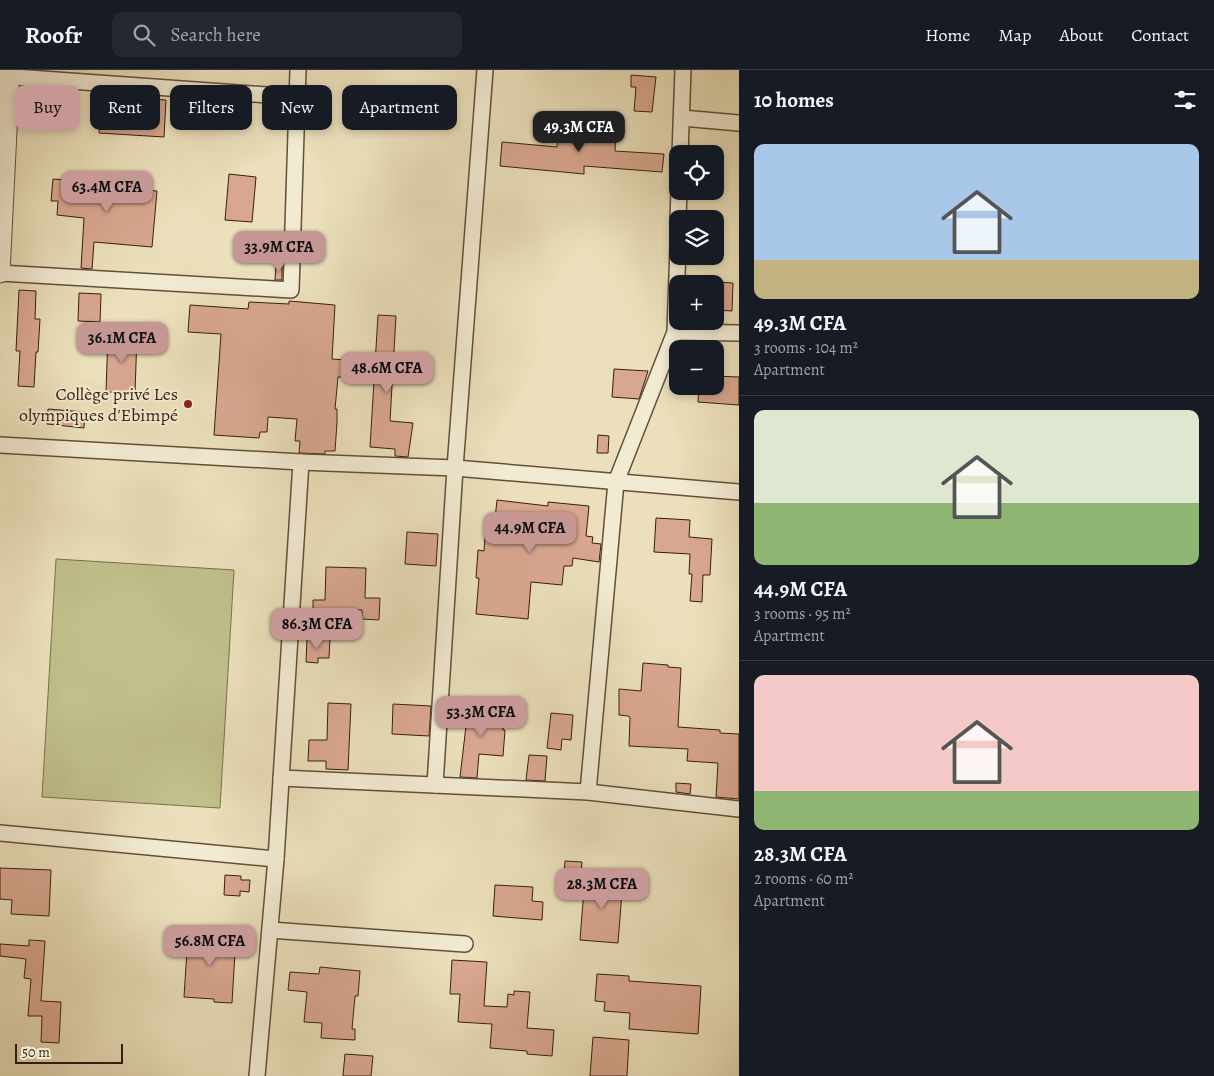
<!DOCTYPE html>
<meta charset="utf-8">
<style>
:root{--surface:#171b24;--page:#242831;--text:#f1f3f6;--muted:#9ea1a6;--line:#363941;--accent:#c59692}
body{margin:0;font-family:Alegreya,serif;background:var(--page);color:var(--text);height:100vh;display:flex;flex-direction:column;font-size:19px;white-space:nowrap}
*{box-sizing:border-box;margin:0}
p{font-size:16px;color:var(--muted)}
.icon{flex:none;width:28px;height:28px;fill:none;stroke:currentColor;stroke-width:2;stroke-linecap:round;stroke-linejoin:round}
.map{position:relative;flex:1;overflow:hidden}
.details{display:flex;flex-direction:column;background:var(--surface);width:475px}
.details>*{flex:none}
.hud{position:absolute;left:15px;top:15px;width:475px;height:45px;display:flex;gap:10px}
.fabs{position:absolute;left:669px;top:75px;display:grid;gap:10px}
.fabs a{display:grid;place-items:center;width:55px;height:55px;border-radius:10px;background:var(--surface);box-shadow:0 2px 8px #0003;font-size:25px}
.scale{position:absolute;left:15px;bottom:12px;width:108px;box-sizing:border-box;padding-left:5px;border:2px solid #371f0d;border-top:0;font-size:14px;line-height:18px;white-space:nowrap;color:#371f0d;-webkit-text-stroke:4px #f2ebd3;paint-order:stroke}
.price{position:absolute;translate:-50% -42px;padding:0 11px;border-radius:10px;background:var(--accent);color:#111;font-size:16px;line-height:32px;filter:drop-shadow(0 1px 2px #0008)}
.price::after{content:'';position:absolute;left:50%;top:30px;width:15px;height:11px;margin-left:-8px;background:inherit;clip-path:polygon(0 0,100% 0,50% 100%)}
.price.current{background:#222;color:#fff}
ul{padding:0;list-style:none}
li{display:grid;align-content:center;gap:10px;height:265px;padding:0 15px}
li+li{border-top:1px solid var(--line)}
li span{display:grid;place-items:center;height:155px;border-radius:10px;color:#555}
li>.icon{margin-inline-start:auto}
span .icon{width:90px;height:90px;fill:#fffc;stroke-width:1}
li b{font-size:21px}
h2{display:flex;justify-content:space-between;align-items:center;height:60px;padding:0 15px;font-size:21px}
.pill{padding:0 18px;border-radius:10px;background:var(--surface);box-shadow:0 2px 8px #0003;font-size:18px;line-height:45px}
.pill.current{background:var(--accent);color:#111}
header{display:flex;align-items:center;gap:30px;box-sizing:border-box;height:70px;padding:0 25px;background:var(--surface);border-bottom:1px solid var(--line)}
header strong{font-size:24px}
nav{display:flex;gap:28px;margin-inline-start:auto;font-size:18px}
.search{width:350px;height:45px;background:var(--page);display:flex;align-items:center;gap:12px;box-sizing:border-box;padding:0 18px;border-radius:10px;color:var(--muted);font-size:19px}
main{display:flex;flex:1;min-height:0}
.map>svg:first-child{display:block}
</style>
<header>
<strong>Roofr</strong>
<div class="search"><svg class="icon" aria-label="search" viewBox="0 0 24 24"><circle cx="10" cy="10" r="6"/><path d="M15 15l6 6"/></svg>Search here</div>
<nav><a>Home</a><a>Map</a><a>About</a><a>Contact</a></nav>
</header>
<main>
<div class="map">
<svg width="739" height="1006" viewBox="0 0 739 1006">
<rect width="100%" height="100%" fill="#ebe0bb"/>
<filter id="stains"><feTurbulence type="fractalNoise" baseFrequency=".004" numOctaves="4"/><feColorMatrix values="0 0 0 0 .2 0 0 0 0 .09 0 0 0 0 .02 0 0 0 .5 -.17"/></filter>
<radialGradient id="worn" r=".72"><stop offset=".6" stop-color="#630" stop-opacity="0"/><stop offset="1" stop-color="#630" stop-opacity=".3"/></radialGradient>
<path fill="#c0c08b" stroke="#7c704c" d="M 56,489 L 234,500 L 220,738 L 42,727 Z"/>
<g fill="#d9a790" stroke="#371f0d">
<path d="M 631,5 L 656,7 L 652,42 L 634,41 L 636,17 L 631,17 Z"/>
<path d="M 37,18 L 50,19 L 49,39 L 36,38 Z"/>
<path d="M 101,26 L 166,30 L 164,67 L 99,63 Z"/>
<path d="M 559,53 L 597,56 L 597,59 L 616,60 L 615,81 L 664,84 L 662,102 L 584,96 L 584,104 L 500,96 L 502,72 L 557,77 Z"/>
<path d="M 229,104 L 256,107 L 252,152 L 225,150 Z"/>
<path d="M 53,109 L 97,112 L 98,109 L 119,111 L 119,118 L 157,121 L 152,177 L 94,172 L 92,199 L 81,198 L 84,148 L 57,145 L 58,131 L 51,131 Z"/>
<path d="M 276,195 L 282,196 L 282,210 L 275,210 Z"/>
<path d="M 715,212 L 733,213 L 732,241 L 715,240 Z"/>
<path d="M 19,220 L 36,221 L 35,249 L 40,249 L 38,282 L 36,282 L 34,317 L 18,316 L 20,281 L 16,281 Z"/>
<path d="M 79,223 L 101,224 L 100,252 L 78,251 Z"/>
<path d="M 289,231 L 335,235 L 332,289 L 345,290 L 344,307 L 338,307 L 335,339 L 337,339 L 337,352 L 335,381 L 325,381 L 325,384 L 299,383 L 300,371 L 295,371 L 297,349 L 268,347 L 267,362 L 260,362 L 259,368 L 214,365 L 221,264 L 188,262 L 190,235 L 248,239 L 249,232 L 289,234 Z"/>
<path d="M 378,245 L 396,246 L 390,351 L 413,353 L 408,387 L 395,386 L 395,379 L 370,377 Z"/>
<path d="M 108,264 L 137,265 L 135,323 L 106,322 Z"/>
<path d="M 614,299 L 648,301 L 639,329 L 612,327 Z"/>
<path d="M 715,306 L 739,307 L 739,335 L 698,332 L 699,316 L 715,316 Z"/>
<path d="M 48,339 L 85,342 L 84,358 L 47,354 Z"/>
<path d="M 598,365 L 609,366 L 608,383 L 597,383 Z"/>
<path d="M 497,430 L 548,436 L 548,432 L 589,436 L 586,466 L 593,467 L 592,473 L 601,474 L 599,492 L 573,488 L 572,496 L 564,496 L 562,515 L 531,512 L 528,549 L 476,544 L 479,508 L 476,508 L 478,480 L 484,481 L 485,467 L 493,467 Z"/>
<path d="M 656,448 L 690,450 L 689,467 L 712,469 L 710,505 L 703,505 L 702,532 L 690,531 L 692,504 L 689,504 L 690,484 L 654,482 Z"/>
<path d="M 407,462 L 438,464 L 436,496 L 405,494 Z"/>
<path d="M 326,497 L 366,498 L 365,528 L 380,528 L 379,550 L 362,549 L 362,540 L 325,539 L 325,547 L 313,546 L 313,530 L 325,530 Z"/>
<path d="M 307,568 L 330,569 L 329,588 L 318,588 L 318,593 L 306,592 Z"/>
<path d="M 643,593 L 668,595 L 668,597 L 681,598 L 678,657 L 720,660 L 720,663 L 739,664 L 739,729 L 716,727 L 718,693 L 687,691 L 688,679 L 629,676 L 630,647 L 628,646 L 619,645 L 619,619 L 641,621 Z"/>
<path d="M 328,633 L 351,634 L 348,700 L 326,699 L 326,691 L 308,691 L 309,670 L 327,670 Z"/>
<path d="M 393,634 L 431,636 L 429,666 L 392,664 Z"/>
<path d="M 463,639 L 504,642 L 503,660 L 505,660 L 503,686 L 479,684 L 477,708 L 460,707 L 466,656 L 461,655 Z"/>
<path d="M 551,643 L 573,645 L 571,670 L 562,669 L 561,680 L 547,678 Z"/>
<path d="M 529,685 L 547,686 L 545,711 L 526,710 Z"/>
<path d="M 676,713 L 691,714 L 690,724 L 676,722 Z"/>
<path d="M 565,791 L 582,792 L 581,806 L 564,805 Z"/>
<path d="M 0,798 L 51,800 L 49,846 L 11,844 L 12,830 L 0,829 Z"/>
<path d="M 225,805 L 241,806 L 241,810 L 250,810 L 249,822 L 240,821 L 240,826 L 224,825 Z"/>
<path d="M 585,806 L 623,809 L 618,873 L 580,870 Z"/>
<path d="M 495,815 L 533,817 L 532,831 L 543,832 L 542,850 L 493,846 Z"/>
<path d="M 188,864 L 236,866 L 232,933 L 214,932 L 214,929 L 184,927 Z"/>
<path d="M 29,870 L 45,871 L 41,931 L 61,932 L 59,973 L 41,972 L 42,946 L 28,946 L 31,909 L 24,908 L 26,889 L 0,886 L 0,874 L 29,876 Z"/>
<path d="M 452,890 L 487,892 L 484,936 L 507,937 L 508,924 L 514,925 L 514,921 L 530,922 L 527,958 L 554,960 L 552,986 L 527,984 L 527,981 L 490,978 L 492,954 L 458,952 L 460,924 L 450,924 Z"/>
<path d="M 320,897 L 360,901 L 358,926 L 355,926 L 352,959 L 355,959 L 355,970 L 321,968 L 322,953 L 304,952 L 307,922 L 288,920 L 290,902 L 319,904 Z"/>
<path d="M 597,904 L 629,906 L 629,911 L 701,916 L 698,964 L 629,959 L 630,943 L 604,941 L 605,932 L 595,931 Z"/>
<path d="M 593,967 L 629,970 L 627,1006 L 590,1006 Z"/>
<path d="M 345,984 L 373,986 L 371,1006 L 343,1006 Z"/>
</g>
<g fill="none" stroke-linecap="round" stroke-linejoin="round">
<g stroke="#644f38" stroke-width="18">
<g id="minor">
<path d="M 0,6 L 296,27"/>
<path d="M 682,48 L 739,53"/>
<path d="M 680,84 L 683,0"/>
<path d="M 678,149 L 679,121"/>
<path d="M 0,203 L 291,220 L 298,0"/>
<path d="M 675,262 L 739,263"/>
<path d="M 0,375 L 301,392 L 455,398 L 739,422"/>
<path d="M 281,708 L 588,722 L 739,739"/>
<path d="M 435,715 L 455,398 L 485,0"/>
<path d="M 588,722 L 616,412 L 675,262 L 678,177"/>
<path d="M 0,763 L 276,789"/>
<path d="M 270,860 L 465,874"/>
<path d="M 257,1006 L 276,789 L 301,392"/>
</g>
</g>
<g stroke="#644f38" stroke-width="21">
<path id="tertiary" d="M 0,203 L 10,0"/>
</g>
<use href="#minor" stroke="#f2ebd3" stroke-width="15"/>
<use href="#tertiary" stroke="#f2ebd3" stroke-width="19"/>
</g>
<circle fill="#8f2418" stroke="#f2ebd3" stroke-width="2" cx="188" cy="334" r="5"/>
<g text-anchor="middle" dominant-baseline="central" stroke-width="4" stroke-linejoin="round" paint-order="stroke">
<g font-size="18" fill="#371f0d" stroke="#f2ebd3" text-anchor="end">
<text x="178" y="324">Collège privé Les<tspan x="178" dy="21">olympiques d'Ebimpé</tspan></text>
</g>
</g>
<rect width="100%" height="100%" filter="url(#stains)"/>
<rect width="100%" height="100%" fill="url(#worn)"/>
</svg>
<div class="fabs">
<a><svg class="icon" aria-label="locate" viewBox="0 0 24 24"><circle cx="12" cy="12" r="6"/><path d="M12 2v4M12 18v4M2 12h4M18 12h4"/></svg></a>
<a><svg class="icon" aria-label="layers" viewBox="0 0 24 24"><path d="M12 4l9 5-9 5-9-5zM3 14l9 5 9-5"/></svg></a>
<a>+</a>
<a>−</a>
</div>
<div class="scale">50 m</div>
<b class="price current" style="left:579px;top:83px">49.3M CFA</b>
<b class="price" style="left:107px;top:143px">63.4M CFA</b>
<b class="price" style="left:279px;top:203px">33.9M CFA</b>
<b class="price" style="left:122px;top:294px">36.1M CFA</b>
<b class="price" style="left:387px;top:324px">48.6M CFA</b>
<b class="price" style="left:530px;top:484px">44.9M CFA</b>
<b class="price" style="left:317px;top:580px">86.3M CFA</b>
<b class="price" style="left:481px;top:668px">53.3M CFA</b>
<b class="price" style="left:602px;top:840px">28.3M CFA</b>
<b class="price" style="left:210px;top:897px">56.8M CFA</b>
<div class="hud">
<a class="pill current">Buy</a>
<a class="pill">Rent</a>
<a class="pill">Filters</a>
<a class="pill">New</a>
<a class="pill">Apartment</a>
</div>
</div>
<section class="details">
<h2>10 homes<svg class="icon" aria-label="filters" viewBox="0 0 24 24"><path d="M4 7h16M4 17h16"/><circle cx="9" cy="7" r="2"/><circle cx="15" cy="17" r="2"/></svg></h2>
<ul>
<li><span style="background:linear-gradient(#a9c7e8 75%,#c2b280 0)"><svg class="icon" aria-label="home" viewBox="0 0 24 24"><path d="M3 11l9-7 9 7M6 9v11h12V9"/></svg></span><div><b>49.3M CFA</b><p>3 rooms · 104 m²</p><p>Apartment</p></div></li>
<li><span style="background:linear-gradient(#dfe7d0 60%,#8fb573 0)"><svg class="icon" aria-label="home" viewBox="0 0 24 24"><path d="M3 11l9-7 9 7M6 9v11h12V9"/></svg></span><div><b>44.9M CFA</b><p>3 rooms · 95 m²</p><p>Apartment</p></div></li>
<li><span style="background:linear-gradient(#f6c9c9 75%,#8fb573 0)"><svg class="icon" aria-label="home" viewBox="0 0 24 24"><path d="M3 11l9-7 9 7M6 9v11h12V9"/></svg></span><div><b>28.3M CFA</b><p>2 rooms · 60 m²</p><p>Apartment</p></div></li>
</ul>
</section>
</main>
